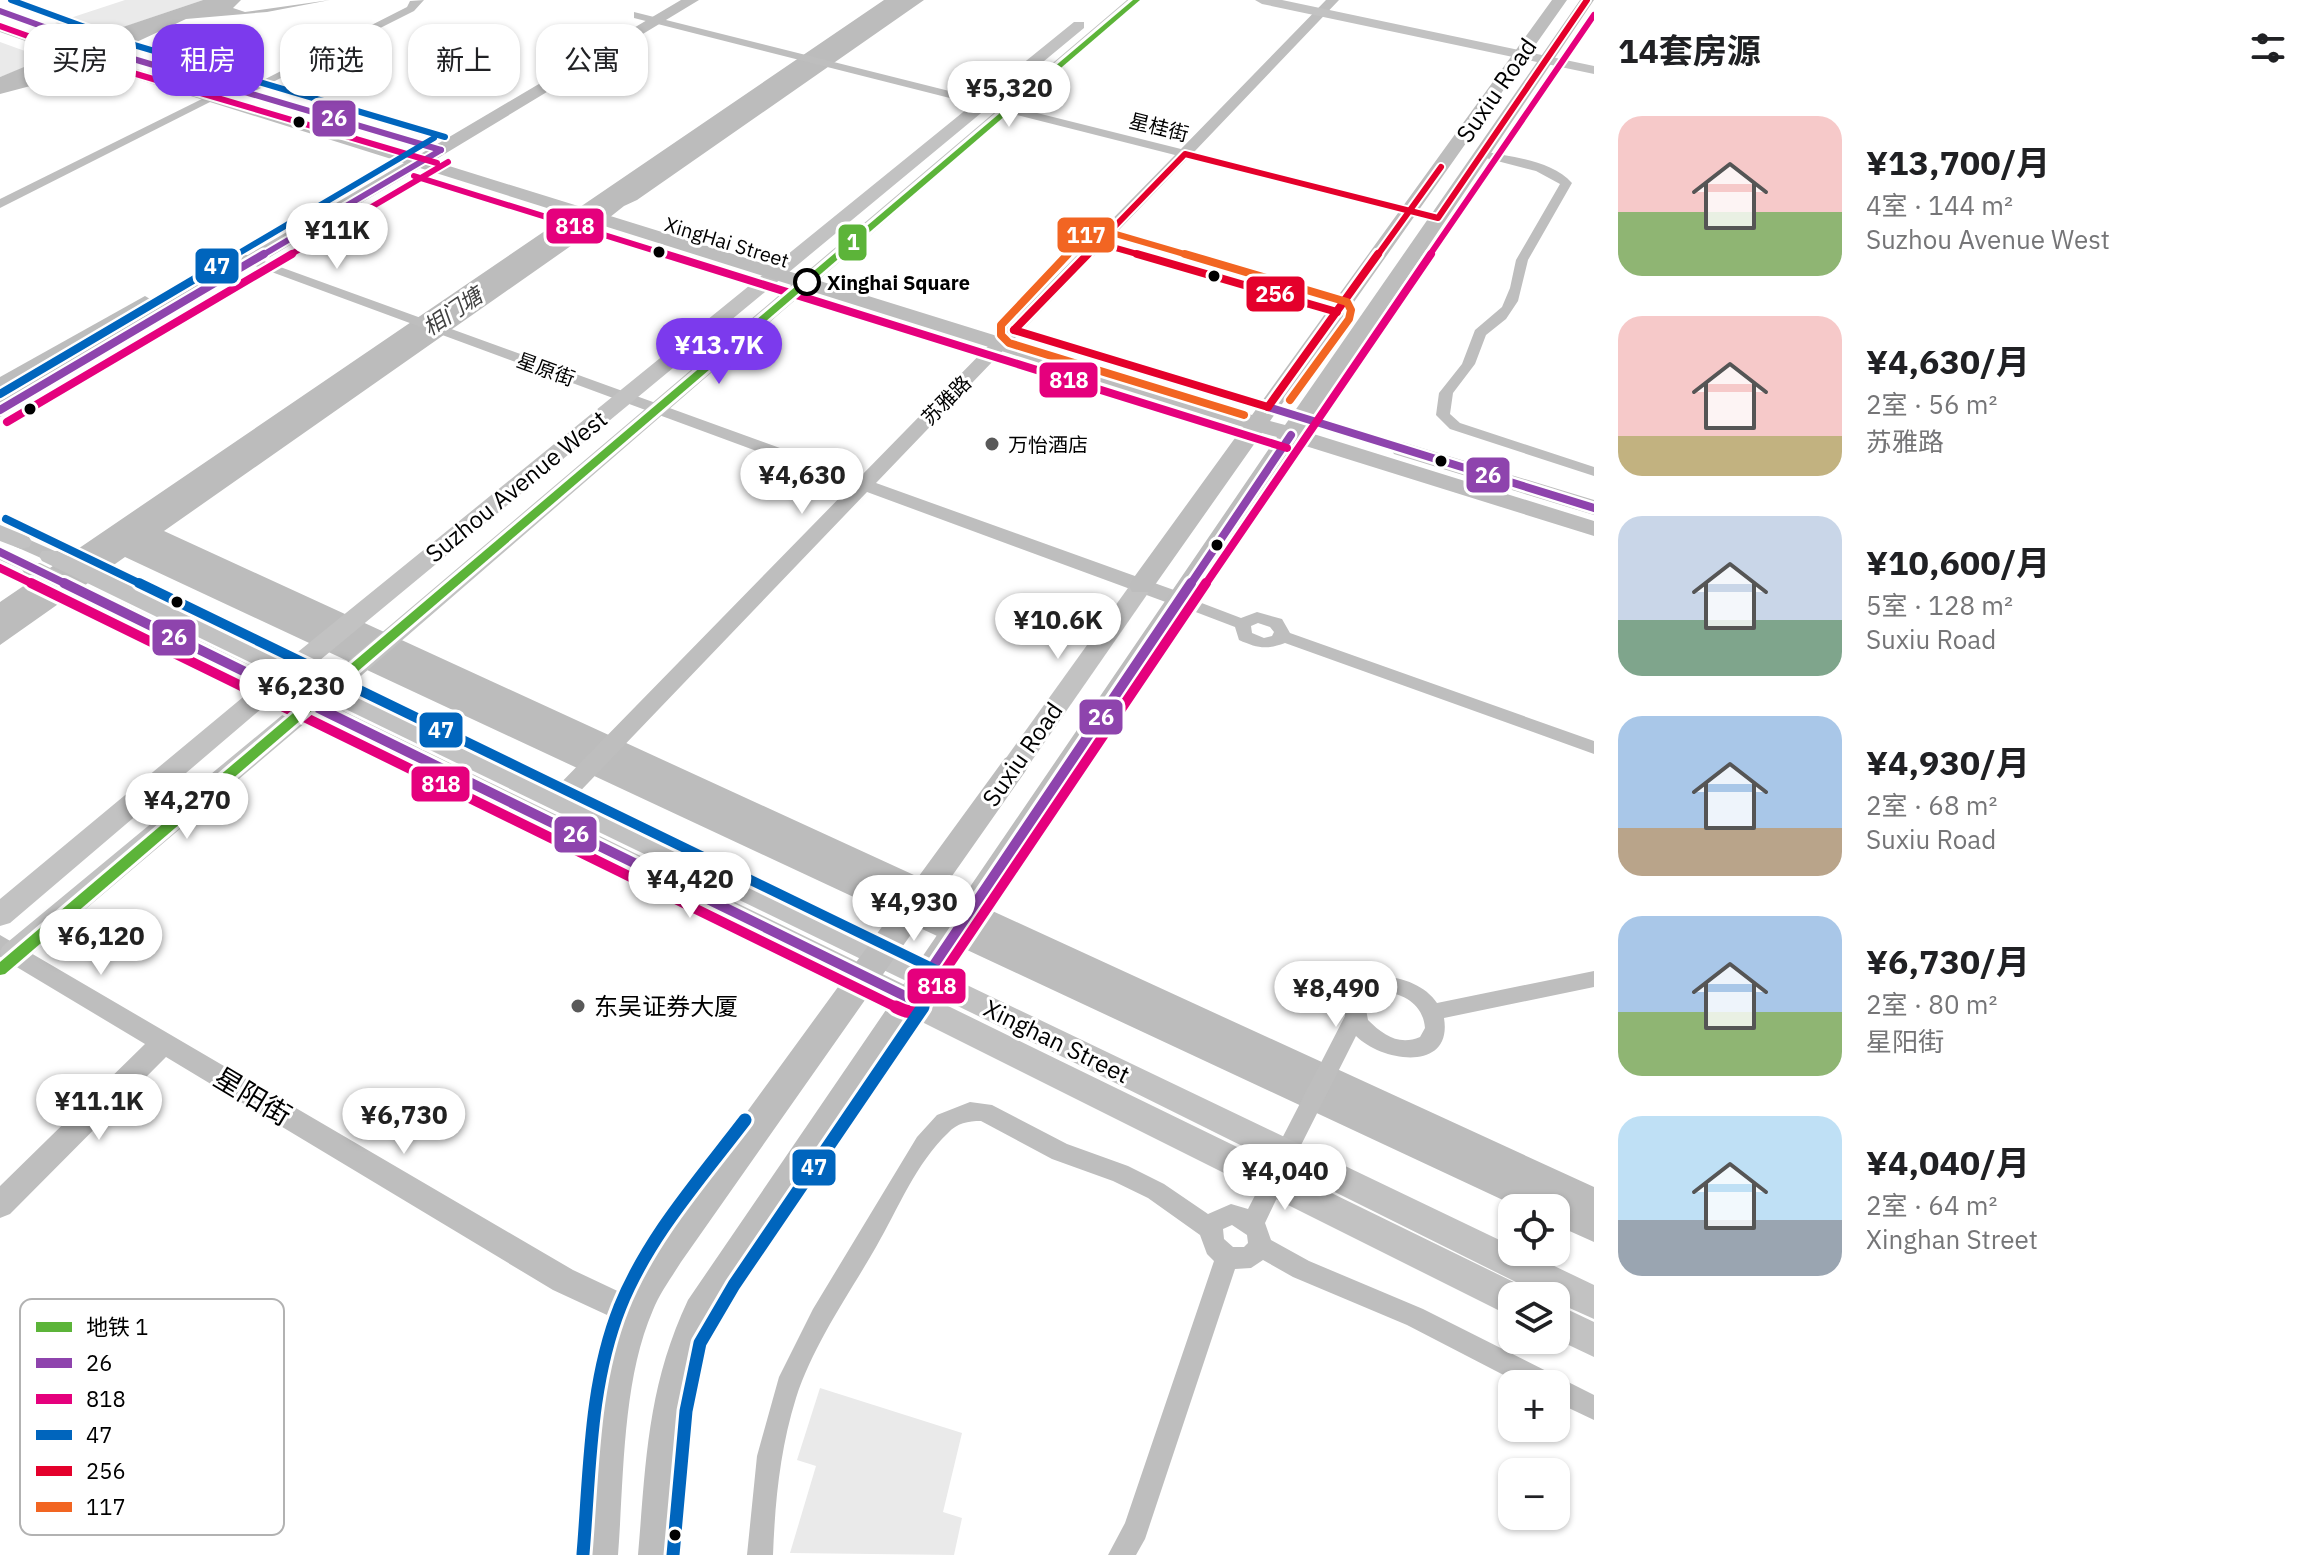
<!DOCTYPE html>
<html lang="zh">
<meta charset="utf-8">
<style>
:root{--surface:#fff;--page:#f6f6f6;--text:#202124;--muted:#757577;--accent:#7c3aed}
body{margin:0;font-family:"IBM Plex Sans","Noto Sans SC",sans-serif;background:var(--page);color:var(--text);height:100vh;display:flex;flex-direction:column;font-size:30px;white-space:nowrap}
*{box-sizing:border-box;margin:0}
p{font-size:26px;color:var(--muted)}
.icon{flex:none;width:44px;height:44px;fill:none;stroke:currentColor;stroke-width:2;stroke-linecap:round;stroke-linejoin:round}
.map{position:relative;flex:1;overflow:hidden}
.sheet{display:flex;flex-direction:column;background:var(--surface);width:720px}
.sheet>*{flex:none}
.top-card{position:absolute;left:24px;top:24px;width:760px;height:72px;display:flex;gap:16px}
.fabs{position:absolute;left:1498px;top:1194px;display:grid;gap:16px}
.fabs a{display:grid;place-items:center;width:72px;height:72px;border-radius:16px;background:var(--surface);box-shadow:0 2px 6px #0004;font-size:40px}
.price{position:absolute;translate:-50% -68px;padding:0 18px;border-radius:28px;background:#fff;color:#222;font-size:26px;line-height:52px;filter:drop-shadow(0 2px 4px #0008)}
.price::after{content:'';position:absolute;left:50%;top:48px;width:24px;height:18px;margin-left:-12px;background:inherit;clip-path:polygon(0 0,100% 0,50% 100%)}
.price.on{background:var(--accent);color:#fff}
ul{padding:0;list-style:none}
li{display:flex;align-items:center;gap:24px;height:200px;padding:0 24px}
li span{display:grid;place-items:center;flex:none;width:224px;height:160px;border-radius:24px;color:#555}
li>.icon{margin-inline-start:auto}
span .icon{width:96px;height:96px;fill:#fffc;stroke-width:1}
li b{font-size:34px}
h2{display:flex;justify-content:space-between;align-items:center;height:96px;padding:0 24px;font-size:34px}
.tag{padding:0 28px;border-radius:24px;background:var(--surface);box-shadow:0 2px 6px #0004;font-size:28px;line-height:72px}
.tag.on{background:var(--accent);color:#fff}
main{display:flex;flex:1;min-height:0}
.map>svg:first-child{display:block}
</style>
<main>
<div class="map">
<svg width="1594" height="1555" viewBox="0 0 1594 1555">
<rect width="100%" height="100%" fill="#fff"/>
<g fill="#eaeaea">
<path d="M 125,0 L 203,0 L 97,36 L 55,23 Z"/>
<path d="M 0,42 L 47,59 L 0,77 Z"/>
<path d="M 820,1388 L 962,1433 L 943,1512 L 962,1518 L 954,1555 L 790,1553 L 816,1466 L 797,1460 Z"/>
</g>
<g fill="#bcbcbc">
<path d="M 203,0 L 241,0 L 233,8 L 245,12 L 330,0 L 267,12 L 186,19 L 57,79 L 0,94 L 0,77 L 108,32 Z"/>
<path d="M 884,0 L 924,0 L 637,200 L 624,206 L 595,229 L 164,531 L 1594,1187 L 1594,1242 L 1556,1225 L 1556,1208 L 1520,1208 L 125,557 L 0,645 L 0,602 Z"/>
</g>
<g fill="none" stroke-linecap="round" stroke-linejoin="round">
<g fill="#bebebe" fill-rule="evenodd">
<path d="M 424,0 L 414,11 L 249,94 L 240,92 L 407,7 L 410,1 Z"/>
<path d="M 207,56 L 216,58 L 185,75 L 176,73 Z"/>
<path d="M 210,95 L 215,98 L 214,100 L 0,208 L 0,199 Z"/>
<path d="M 1482,151 C 1511,157 1551,160 1572,183 L 1528,260 L 1518,301 L 1506,319 L 1486,335 L 1475,364 L 1453,393 L 1450,414 L 1460,423 L 1594,467 L 1594,476 L 1450,429 L 1436,415 L 1439,393 L 1462,364 L 1475,330 L 1502,307 L 1510,288 L 1516,260 L 1560,184 L 1536,171 L 1478,156 L 1476,154 Z"/>
<path d="M 1178,594 L 1241,618 L 1257,612 L 1282,619 L 1290,633 L 1594,741 L 1594,754 L 1285,643 C 1266,650 1257,648 1239,640 L 1235,627 L 1172,603 L 1170,599 ZM 1258,623 L 1270,627 L 1274,632 L 1272,636 L 1264,638 L 1252,633 L 1251,626 Z"/>
<path d="M 1594,971 L 1594,987 L 1444,1018 C 1453,1073 1382,1062 1356,1036 L 1294,1159 L 1286,1162 L 1278,1159 L 1275,1152 L 1345,1016 C 1336,964 1414,968 1437,1003 ZM 1382,991 C 1404,994 1423,1004 1425,1028 L 1420,1037 C 1399,1046 1383,1035 1368,1020 L 1365,1004 L 1370,997 Z"/>
<path d="M 970,1102 L 992,1105 L 1067,1144 L 1128,1166 L 1164,1184 L 1208,1214 L 1231,1204 L 1248,1209 L 1267,1172 L 1275,1169 L 1283,1172 L 1286,1179 L 1265,1223 L 1271,1240 L 1309,1261 L 1423,1309 L 1594,1395 L 1594,1420 L 1556,1402 L 1556,1384 L 1521,1384 L 1407,1325 L 1293,1277 L 1263,1260 L 1251,1268 L 1235,1269 L 1145,1539 L 1136,1555 L 1108,1555 L 1125,1523 L 1214,1261 L 1207,1254 L 1200,1235 L 1148,1198 L 1113,1181 L 1052,1159 L 981,1121 C 968,1121 957,1123 948,1133 C 916,1163 898,1209 876,1247 C 848,1296 814,1343 796,1398 C 780,1449 775,1502 773,1555 L 747,1555 L 757,1456 L 779,1377 L 813,1309 L 917,1137 L 937,1115 ZM 1232,1225 L 1247,1235 L 1248,1243 L 1244,1247 L 1233,1247 L 1224,1239 L 1223,1229 Z"/>
</g>
<g fill="#bebebe" fill-rule="evenodd">
<path d="M 1326,0 L 1339,0 L 1194,152 L 1443,215 L 1443,221 L 1438,222 L 1187,159 L 876,483 L 1185,594 L 1188,599 L 1185,604 L 1171,604 L 867,492 L 566,806 L 558,808 L 550,806 L 547,800 L 550,794 L 851,486 L 220,253 L 228,248 L 233,250 L 860,477 L 1175,155 L 634,18 L 634,12 L 1181,149 Z"/>
<path d="M 21,536 L 57,552 L 60,556 L 50,562 L 14,546 L 12,542 Z"/>
<path d="M 0,546 L 39,564 L 42,568 L 32,574 L 0,560 Z"/>
<path d="M 0,935 L 573,1270 L 643,1303 L 648,1313 L 643,1323 L 633,1327 L 553,1290 L 166,1057 L 10,1214 L 0,1218 L 0,1186 L 145,1044 L 0,957 Z"/>
</g>
<g fill="#c2c2c2" fill-rule="evenodd">
<path d="M 1127,0 L 1142,0 L 347,688 L 1512,1246 L 1512,1252 L 1525,1252 L 1594,1285 L 1594,1319 L 1556,1302 L 1556,1296 L 1544,1296 L 1073,1062 L 331,702 L 329,704 L 1524,1287 L 1528,1296 L 1512,1296 L 1512,1315 L 1500,1311 L 312,717 L 23,962 L 13,966 L 3,962 L 0,951 L 3,946 L 292,707 L 274,698 L 10,923 L 0,926 L 0,899 L 254,688 L 24,573 L 21,568 L 24,563 L 40,563 L 270,675 L 272,673 L 42,561 L 39,556 L 42,551 L 58,551 L 288,660 L 1074,22 L 1084,22 L 1084,28 L 308,670 L 327,679 ZM 293,683 L 311,692 L 308,694 L 290,685 Z"/>
<path d="M 1255,0 L 1282,0 L 1594,66 L 1594,74 L 1262,4 Z"/>
<path d="M 0,525 L 29,537 L 32,542 L 29,547 L 21,549 L 0,541 Z"/>
<path d="M 1141,579 L 1149,581 L 1153,586 L 1024,772 L 1015,774 L 1006,772 L 1002,765 L 1006,758 L 1133,581 Z"/>
<path d="M 1556,1304 L 1594,1322 L 1594,1357 L 1556,1339 Z"/>
</g>
<g fill="#bdbdbd" fill-rule="evenodd">
<path d="M 681,0 L 699,0 L 433,161 L 1252,415 L 1552,0 L 1567,0 L 1270,421 L 1285,425 L 1580,0 L 1594,0 L 1304,431 L 1594,521 L 1594,536 L 1296,443 L 714,1326 C 682,1397 685,1478 680,1555 L 638,1555 C 646,1462 647,1387 688,1300 L 1277,437 L 1262,433 L 1150,592 L 1132,592 L 1129,586 L 1132,580 L 1243,427 L 420,168 L 0,417 L 0,401 L 404,163 L 105,69 L 0,32 L 0,22 L 117,63 L 417,156 Z"/>
<path d="M 145,296 L 155,302 L 152,306 L 0,392 L 0,377 Z"/>
<path d="M 1402,442 L 1594,500 L 1594,515 L 1394,454 L 1391,449 Z"/>
<path d="M 1015,755 L 1025,758 L 1029,765 L 1025,772 L 681,1262 C 671,1278 660,1293 653,1310 C 622,1381 624,1478 618,1555 L 576,1555 C 585,1475 586,1390 614,1313 C 624,1286 640,1262 655,1238 L 1005,758 Z"/>
</g>
<g stroke="#fff" stroke-width="10">
<g id="bus-1-far2">
<path d="M 0,11 L 130,58 L 441,150"/>
<path d="M 261,256 L 441,150"/>
</g>
</g>
<g stroke="#fff" stroke-width="13">
<g id="bus-1-far1">
<path d="M 1268,407 L 1594,508"/>
<path d="M 0,410 L 264,254"/>
<path d="M 0,552 L 68,585"/>
<path d="M 1190,585 L 1291,435"/>
</g>
</g>
<g stroke="#fff" stroke-width="16">
<g id="bus-1">
<path d="M 64,583 L 911,999"/>
<path d="M 911,999 L 1191,583"/>
</g>
</g>
<g stroke="#fff" stroke-width="10">
<g id="bus-2-far3">
<path d="M 0,26 L 126,71 L 437,163"/>
<path d="M 414,176 L 672,256"/>
<path d="M 288,256 L 448,162"/>
<path d="M 1429,256 L 1594,15"/>
</g>
</g>
<g stroke="#fff" stroke-width="13">
<g id="bus-2-far2">
<path d="M 665,254 L 1287,448"/>
<path d="M 7,422 L 292,254"/>
<path d="M 0,568 L 35,585"/>
<path d="M 1205,585 L 1431,254"/>
</g>
</g>
<g stroke="#fff" stroke-width="16">
<g id="bus-2-far1">
<path d="M 31,583 L 900,1009"/>
<path d="M 919,1009 L 1206,583"/>
</g>
</g>
<g stroke="#fff" stroke-width="19">
<path id="bus-2" d="M 896,1007 C 906,1012 912,1014 922,1007"/>
</g>
<g stroke="#fff" stroke-width="10">
<g id="bus-3-far3">
<path d="M 11,0 L 134,45 L 445,137"/>
<path d="M 234,256 L 434,138"/>
</g>
</g>
<g stroke="#fff" stroke-width="13">
<g id="bus-3-far2">
<path d="M 0,394 L 237,254"/>
<path d="M 6,519 L 143,585"/>
</g>
</g>
<g stroke="#fff" stroke-width="16">
<path id="bus-3-far1" d="M 139,583 L 936,970 C 942,985 930,997 921,1009"/>
</g>
<g stroke="#fff" stroke-width="19">
<g id="bus-3">
<path d="M 583,1554 C 590,1472 589,1385 620,1307 C 648,1237 700,1179 745,1120"/>
<path d="M 673,1555 L 686,1411 L 700,1343 L 734,1285 L 923,1007"/>
</g>
</g>
<g stroke="#fff" stroke-width="10">
<g id="bus-4-far1">
<path d="M 1098,243 L 1144,256"/>
<path d="M 1086,256 L 1185,154 L 1438,218 L 1587,0"/>
<path d="M 1377,256 L 1441,167"/>
</g>
</g>
<g stroke="#fff" stroke-width="13">
<g id="bus-4">
<path d="M 1137,254 L 1337,312"/>
<path d="M 1014,330 L 1088,254"/>
<path d="M 1014,330 L 1268,407"/>
<path d="M 1268,407 L 1378,254"/>
</g>
</g>
<g stroke="#fff" stroke-width="10">
<path id="bus-5-far1" d="M 1066,256 L 1088,233 L 1102,230 L 1191,256"/>
</g>
<g stroke="#fff" stroke-width="13">
<g id="bus-5">
<path d="M 1068,254 L 1001,325 L 1001,335 L 1009,343 L 1244,415"/>
<path d="M 1185,254 L 1347,302 L 1351,310 L 1349,319 L 1290,400"/>
</g>
</g>
<use href="#bus-1-far2" stroke="#8e44ad" stroke-width="6"/>
<use href="#bus-1-far1" stroke="#8e44ad" stroke-width="8"/>
<use href="#bus-1" stroke="#8e44ad" stroke-width="10"/>
<use href="#bus-2-far3" stroke="#e5007d" stroke-width="6"/>
<use href="#bus-2-far2" stroke="#e5007d" stroke-width="8"/>
<use href="#bus-2-far1" stroke="#e5007d" stroke-width="10"/>
<use href="#bus-2" stroke="#e5007d" stroke-width="13"/>
<use href="#bus-3-far3" stroke="#0065bd" stroke-width="6"/>
<use href="#bus-3-far2" stroke="#0065bd" stroke-width="8"/>
<use href="#bus-3-far1" stroke="#0065bd" stroke-width="10"/>
<use href="#bus-3" stroke="#0065bd" stroke-width="13"/>
<use href="#bus-4-far1" stroke="#e4002b" stroke-width="6"/>
<use href="#bus-4" stroke="#e4002b" stroke-width="8"/>
<use href="#bus-5-far1" stroke="#f26522" stroke-width="6"/>
<use href="#bus-5" stroke="#f26522" stroke-width="8"/>
<g stroke="#fff" stroke-width="6">
<path id="metro-1" d="M 1133,0 L 1140,0 L 5,974 L 0,975 L 0,962 Z"/>
</g>
<use href="#metro-1" fill="#5cb439" fill-rule="evenodd"/>
</g>
<g fill="#000" stroke="#fff" stroke-width="3">
<circle cx="299" cy="122" r="7"/>
<circle cx="659" cy="252" r="7"/>
<circle cx="1214" cy="276" r="7"/>
<circle cx="30" cy="409" r="7"/>
<circle cx="1441" cy="461" r="7"/>
<circle cx="1217" cy="545" r="7"/>
<circle cx="177" cy="602" r="7"/>
<circle cx="675" cy="1535" r="7"/>
</g>
<circle fill="#fff" stroke="#000" stroke-width="4" cx="807" cy="282" r="12"/>
<g fill="#595959" stroke="#fff" stroke-width="3">
<circle cx="992" cy="444" r="8"/>
<circle cx="578" cy="1006" r="8"/>
</g>
<g text-anchor="middle" dominant-baseline="central" stroke-width="6" stroke-linejoin="round" paint-order="stroke">
<g font-size="20" fill="#000" stroke="#fff">
<text transform="translate(1159 127) rotate(14)">星桂街</text>
<text transform="translate(727 242) rotate(17)">XingHai Street</text>
<text transform="translate(546 369) rotate(20)">星原街</text>
<text transform="translate(946 400) rotate(-45)">苏雅路</text>
</g>
<g font-size="20" font-weight="bold" fill="#000" stroke="#fff" text-anchor="start">
<text x="827" y="282">Xinghai Square</text>
</g>
<g font-size="20" fill="#000" stroke="#fff" text-anchor="start">
<text x="1008" y="444">万怡酒店</text>
</g>
<g font-size="22" font-style="italic" fill="#414141" stroke="#fff">
<text transform="translate(452 311) rotate(-34)">相门塘</text>
</g>
<g font-size="24" fill="#000" stroke="#fff">
<text transform="translate(1496 90) rotate(-55)">Suxiu Road</text>
<text transform="translate(516 486) rotate(-39)">Suzhou Avenue West</text>
<text transform="translate(1022 754) rotate(-55)">Suxiu Road</text>
<text transform="translate(1057 1041) rotate(26)">Xinghan Street</text>
</g>
<g font-size="24" fill="#000" stroke="#fff" text-anchor="start">
<text x="594" y="1006">东吴证券大厦</text>
</g>
<g font-size="28" fill="#000" stroke="#fff">
<text transform="translate(253 1096) rotate(31)">星阳街</text>
</g>
</g>
<rect x="20" y="1299" width="264" height="236" rx="12" fill="#fff" stroke="#b2b2b2" stroke-width="2"/>
<rect x="36" y="1322" width="36" height="10" fill="#5cb439"/>
<rect x="36" y="1358" width="36" height="10" fill="#8e44ad"/>
<rect x="36" y="1394" width="36" height="10" fill="#e5007d"/>
<rect x="36" y="1430" width="36" height="10" fill="#0065bd"/>
<rect x="36" y="1466" width="36" height="10" fill="#e4002b"/>
<rect x="36" y="1502" width="36" height="10" fill="#f26522"/>
<g font-size="22" fill="#000">
<text x="86" y="1335">地铁 1</text>
<text x="86" y="1371">26</text>
<text x="86" y="1407">818</text>
<text x="86" y="1443">47</text>
<text x="86" y="1479">256</text>
<text x="86" y="1515">117</text>
</g>
<g stroke="#fff" stroke-width="3">
<rect x="311" y="99" width="46" height="39" rx="8" fill="#8e44ad"/>
<rect x="545" y="207" width="60" height="38" rx="8" fill="#e5007d"/>
<rect x="1056" y="216" width="60" height="38" rx="8" fill="#f26522"/>
<rect x="837" y="223" width="31" height="39" rx="8" fill="#5cb439"/>
<rect x="194" y="247" width="46" height="38" rx="8" fill="#0065bd"/>
<rect x="1245" y="275" width="61" height="38" rx="8" fill="#e4002b"/>
<rect x="1038" y="361" width="61" height="38" rx="8" fill="#e5007d"/>
<rect x="1465" y="456" width="46" height="38" rx="8" fill="#8e44ad"/>
<rect x="151" y="618" width="46" height="39" rx="8" fill="#8e44ad"/>
<rect x="1078" y="698" width="46" height="38" rx="8" fill="#8e44ad"/>
<rect x="418" y="711" width="46" height="38" rx="8" fill="#0065bd"/>
<rect x="410" y="765" width="61" height="38" rx="8" fill="#e5007d"/>
<rect x="553" y="815" width="45" height="39" rx="8" fill="#8e44ad"/>
<rect x="906" y="967" width="61" height="38" rx="8" fill="#e5007d"/>
<rect x="791" y="1148" width="46" height="39" rx="8" fill="#0065bd"/>
</g>
<g font-size="22" text-anchor="middle" font-weight="bold" fill="#fff">
<text x="334" y="126">26</text>
<text x="575" y="234">818</text>
<text x="1086" y="243">117</text>
<text x="853" y="250">1</text>
<text x="217" y="274">47</text>
<text x="1275" y="302">256</text>
<text x="1069" y="388">818</text>
<text x="1488" y="483">26</text>
<text x="174" y="645">26</text>
<text x="1101" y="725">26</text>
<text x="441" y="738">47</text>
<text x="441" y="792">818</text>
<text x="576" y="842">26</text>
<text x="937" y="994">818</text>
<text x="814" y="1175">47</text>
</g>
</svg>
<div class="fabs">
<a><svg class="icon" aria-label="locate" viewBox="0 0 24 24"><circle cx="12" cy="12" r="6"/><path d="M12 2v4M12 18v4M2 12h4M18 12h4"/></svg></a>
<a><svg class="icon" aria-label="layers" viewBox="0 0 24 24"><path d="M12 4l9 5-9 5-9-5zM3 14l9 5 9-5"/></svg></a>
<a>+</a>
<a>−</a>
</div>
<b class="price" style="left:1009px;top:129px">¥5,320</b>
<b class="price" style="left:337px;top:271px">¥11K</b>
<b class="price on" style="left:719px;top:386px">¥13.7K</b>
<b class="price" style="left:802px;top:516px">¥4,630</b>
<b class="price" style="left:1058px;top:661px">¥10.6K</b>
<b class="price" style="left:301px;top:727px">¥6,230</b>
<b class="price" style="left:187px;top:841px">¥4,270</b>
<b class="price" style="left:690px;top:920px">¥4,420</b>
<b class="price" style="left:914px;top:943px">¥4,930</b>
<b class="price" style="left:101px;top:977px">¥6,120</b>
<b class="price" style="left:1336px;top:1029px">¥8,490</b>
<b class="price" style="left:99px;top:1142px">¥11.1K</b>
<b class="price" style="left:404px;top:1156px">¥6,730</b>
<b class="price" style="left:1285px;top:1212px">¥4,040</b>
<div class="top-card">
<a class="tag">买房</a>
<a class="tag on">租房</a>
<a class="tag">筛选</a>
<a class="tag">新上</a>
<a class="tag">公寓</a>
</div>
</div>
<section class="sheet">
<h2>14套房源<svg class="icon" aria-label="filters" viewBox="0 0 24 24"><path d="M4 7h16M4 17h16"/><circle cx="9" cy="7" r="2"/><circle cx="15" cy="17" r="2"/></svg></h2>
<ul>
<li><span style="background:linear-gradient(#f6c9c9 60%,#8fb573 0)"><svg class="icon" aria-label="home" viewBox="0 0 24 24"><path d="M3 11l9-7 9 7M6 9v11h12V9"/></svg></span><div><b>¥13,700/月</b><p>4室 · 144 m²</p><p>Suzhou Avenue West</p></div></li>
<li><span style="background:linear-gradient(#f6c9c9 75%,#c2b280 0)"><svg class="icon" aria-label="home" viewBox="0 0 24 24"><path d="M3 11l9-7 9 7M6 9v11h12V9"/></svg></span><div><b>¥4,630/月</b><p>2室 · 56 m²</p><p>苏雅路</p></div></li>
<li><span style="background:linear-gradient(#c9d6e8 65%,#7fa58c 0)"><svg class="icon" aria-label="home" viewBox="0 0 24 24"><path d="M3 11l9-7 9 7M6 9v11h12V9"/></svg></span><div><b>¥10,600/月</b><p>5室 · 128 m²</p><p>Suxiu Road</p></div></li>
<li><span style="background:linear-gradient(#a9c7e8 70%,#b9a48a 0)"><svg class="icon" aria-label="home" viewBox="0 0 24 24"><path d="M3 11l9-7 9 7M6 9v11h12V9"/></svg></span><div><b>¥4,930/月</b><p>2室 · 68 m²</p><p>Suxiu Road</p></div></li>
<li><span style="background:linear-gradient(#a9c7e8 60%,#8fb573 0)"><svg class="icon" aria-label="home" viewBox="0 0 24 24"><path d="M3 11l9-7 9 7M6 9v11h12V9"/></svg></span><div><b>¥6,730/月</b><p>2室 · 80 m²</p><p>星阳街</p></div></li>
<li><span style="background:linear-gradient(#bfe0f5 65%,#9aa5b1 0)"><svg class="icon" aria-label="home" viewBox="0 0 24 24"><path d="M3 11l9-7 9 7M6 9v11h12V9"/></svg></span><div><b>¥4,040/月</b><p>2室 · 64 m²</p><p>Xinghan Street</p></div></li>
</ul>
</section>
</main>
